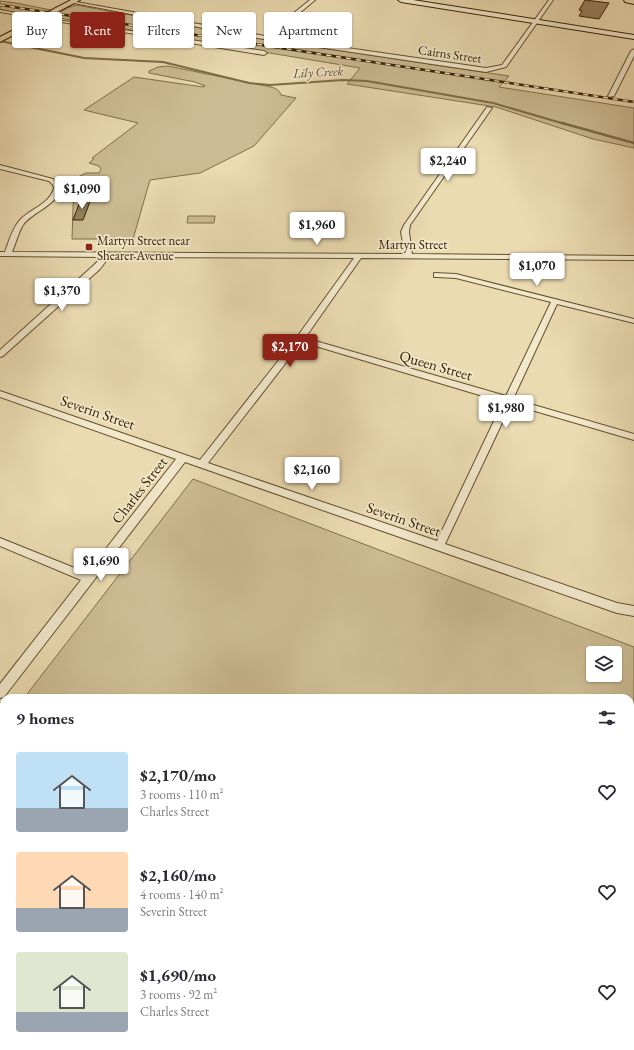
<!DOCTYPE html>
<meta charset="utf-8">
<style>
:root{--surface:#fff;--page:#f7f7f7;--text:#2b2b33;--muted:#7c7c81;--accent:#8f2418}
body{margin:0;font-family:"EB Garamond",serif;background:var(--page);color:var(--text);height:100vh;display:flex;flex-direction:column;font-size:15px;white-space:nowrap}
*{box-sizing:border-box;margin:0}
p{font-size:13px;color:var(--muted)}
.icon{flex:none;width:22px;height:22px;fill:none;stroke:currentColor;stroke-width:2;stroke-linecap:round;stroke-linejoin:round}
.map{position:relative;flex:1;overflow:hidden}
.drawer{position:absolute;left:0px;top:694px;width:634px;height:356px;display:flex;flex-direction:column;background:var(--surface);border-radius:12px 12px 0 0;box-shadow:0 1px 3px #0004}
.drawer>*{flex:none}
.banner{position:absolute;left:12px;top:12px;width:400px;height:36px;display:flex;gap:8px}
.controls{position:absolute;left:586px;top:646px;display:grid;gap:8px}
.controls a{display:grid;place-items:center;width:36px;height:36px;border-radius:4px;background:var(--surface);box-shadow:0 1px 3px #0004;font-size:20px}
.price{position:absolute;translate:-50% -34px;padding:0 9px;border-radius:4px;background:#fff;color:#222;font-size:13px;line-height:26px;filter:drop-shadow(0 1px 2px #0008)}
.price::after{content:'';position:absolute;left:50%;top:24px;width:12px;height:9px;margin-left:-6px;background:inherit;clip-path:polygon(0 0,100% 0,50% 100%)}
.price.on{background:var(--accent);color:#fff}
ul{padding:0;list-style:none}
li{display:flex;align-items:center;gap:12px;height:100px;padding:0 16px}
li span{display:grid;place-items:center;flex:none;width:112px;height:80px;border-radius:4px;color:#555}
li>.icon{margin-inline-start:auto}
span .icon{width:48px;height:48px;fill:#fffc;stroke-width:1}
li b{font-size:17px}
h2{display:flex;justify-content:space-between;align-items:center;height:48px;padding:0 16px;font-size:17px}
.tag{padding:0 14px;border-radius:4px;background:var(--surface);box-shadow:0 1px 3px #0004;font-size:14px;line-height:36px}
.tag.on{background:var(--accent);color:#fff}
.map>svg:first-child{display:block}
</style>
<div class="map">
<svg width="634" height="1050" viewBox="0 0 634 1050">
<rect width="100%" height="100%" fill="#ebdbb1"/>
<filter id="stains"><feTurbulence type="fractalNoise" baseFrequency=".005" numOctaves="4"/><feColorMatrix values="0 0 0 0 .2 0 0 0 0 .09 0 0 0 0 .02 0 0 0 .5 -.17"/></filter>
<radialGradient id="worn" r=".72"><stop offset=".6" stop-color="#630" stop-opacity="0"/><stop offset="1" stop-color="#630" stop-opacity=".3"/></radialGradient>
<g fill="#cdbc93" stroke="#826f4a" fill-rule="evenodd">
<path d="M 0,1 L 16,3 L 51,10 L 39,16 L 0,10 Z"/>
<path d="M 76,5 L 250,37 L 509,76 L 499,87 L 634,108 L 634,148 L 593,139 L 496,107 L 347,84 L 360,68 L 53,17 L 67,8 Z"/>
<path d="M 168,66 L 266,86 C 271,87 279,88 281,95 L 296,98 L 254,146 L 200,173 L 150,180 L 133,239 L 72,239 L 74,179 L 86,173 L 99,173 L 101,169 L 99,166 L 89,163 L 94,159 L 92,158 L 138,123 L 84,110 L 134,77 L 203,87 L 205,86 L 195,82 L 149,73 L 149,71 L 158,67 Z"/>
<path d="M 188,216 L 215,216 L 214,223 L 187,223 Z"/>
<path d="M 193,479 L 634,647 L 634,1050 L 0,1050 L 0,729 L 4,724 L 4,1046 L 630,1046 L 630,698 L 24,698 ZM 593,653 L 615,653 L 615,675 L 593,675 Z"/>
</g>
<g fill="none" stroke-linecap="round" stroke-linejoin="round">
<path stroke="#7f6b47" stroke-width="2" d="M 0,41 L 84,58 L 163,62 L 249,83 L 270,85 L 343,80 L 367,81 L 493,103 L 565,124"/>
<path stroke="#7f6b47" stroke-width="2.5" d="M 562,123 L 634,143"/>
</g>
<g fill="#95825d" stroke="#382201">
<path d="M 585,0 L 609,3 L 599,19 L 579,16 L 582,11 L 579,10 Z"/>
<path d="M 81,199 L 91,199 L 83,220 L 73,220 Z"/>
</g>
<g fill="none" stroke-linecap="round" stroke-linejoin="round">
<g stroke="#65502d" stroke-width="2">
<g id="street">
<path d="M 310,0 L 315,0 L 271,37 L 486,68 L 502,65 L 549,0 L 553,0 L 506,67 L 486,72 L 250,37 L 69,2 L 71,1 L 265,36 Z"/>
<path d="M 0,10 L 44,18 L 264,51 L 267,53 L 264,55 L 0,12 Z"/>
<path d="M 634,49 L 634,56 L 614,96 L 609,97 L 608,96 L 631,51 Z"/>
<path d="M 487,107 L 492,108 L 410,225 L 409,232 L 412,254 L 634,256 L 634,260 L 361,258 L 305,338 L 506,396 L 551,302 L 456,278 L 437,277 L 434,277 L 434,273 L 456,274 L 634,319 L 634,323 L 557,304 L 513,399 L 634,434 L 634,440 L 511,404 L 445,544 L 617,603 L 634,606 L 634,616 L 617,613 L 185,462 L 4,697 L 0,698 L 0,684 L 81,580 L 0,546 L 0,538 L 87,573 L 176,459 L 0,397 L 0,391 L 200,460 L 297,337 L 354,258 L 109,257 L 100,269 L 3,356 L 0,357 L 0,350 L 94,265 L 102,257 L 0,256 L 0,252 L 5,252 C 9,241 12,229 20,220 C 30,209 50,204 54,188 L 53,185 L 49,181 L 0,169 L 0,165 L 53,179 L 60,187 C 60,204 32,212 23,225 C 18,233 16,243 12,252 L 405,254 L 401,232 L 404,225 ZM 302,342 L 503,402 L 437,541 L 208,463 Z"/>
</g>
</g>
<g stroke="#382201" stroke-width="2">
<path id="secondary" d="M 398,0 L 413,0 L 634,35 L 634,39 L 401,2 Z"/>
</g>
<g stroke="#382201" stroke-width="2">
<path id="primary" d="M 71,0 L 80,0 L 0,42 L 0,37 Z"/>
</g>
<g stroke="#382201" stroke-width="2">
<path id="highway" d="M 624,0 L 634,0 L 634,4 L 625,2 Z"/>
</g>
<use href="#street" fill="#f2e8cc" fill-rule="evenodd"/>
<use href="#secondary" fill="#f2e8cc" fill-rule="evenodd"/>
<use href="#primary" fill="#ebdbb1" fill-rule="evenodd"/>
<use href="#highway" fill="#ebdbb1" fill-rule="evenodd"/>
<g stroke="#382201" stroke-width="2.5">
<path id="rail" d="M 0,5 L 634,102"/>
</g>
<use href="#rail" stroke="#f2e8cc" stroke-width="1.5" stroke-dasharray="5" stroke-linecap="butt"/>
</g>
<rect fill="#8f2418" stroke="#f2e8cc" stroke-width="1.5" x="85" y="243" width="8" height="8" rx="2"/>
<g text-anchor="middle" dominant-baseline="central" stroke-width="3.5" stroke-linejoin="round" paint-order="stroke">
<g font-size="13" fill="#382201" stroke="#f2e8cc">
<text transform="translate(450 54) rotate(8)">Cairns Street</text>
<text x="413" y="244">Martyn Street</text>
</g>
<g font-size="13" font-style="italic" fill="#614d2a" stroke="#f2e8cc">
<text transform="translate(318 72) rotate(-3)">Lily Creek</text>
</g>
<g font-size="13" fill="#382201" stroke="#f2e8cc" text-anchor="start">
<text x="97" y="240">Martyn Street near<tspan x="97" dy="15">Shearer Avenue</tspan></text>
</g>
<g font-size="15" fill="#382201" stroke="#f2e8cc">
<text transform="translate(436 365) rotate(16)">Queen Street</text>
<text transform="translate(98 412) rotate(19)">Severin Street</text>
<text transform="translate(139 490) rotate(-52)">Charles Street</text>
<text transform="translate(404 519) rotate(19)">Severin Street</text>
</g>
</g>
<rect width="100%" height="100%" filter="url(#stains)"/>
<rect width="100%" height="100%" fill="url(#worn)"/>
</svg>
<div class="controls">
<a><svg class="icon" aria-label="layers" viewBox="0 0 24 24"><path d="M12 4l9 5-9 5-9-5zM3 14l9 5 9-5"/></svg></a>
</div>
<b class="price" style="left:448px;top:182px">$2,240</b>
<b class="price" style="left:82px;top:210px">$1,090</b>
<b class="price" style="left:317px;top:246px">$1,960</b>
<b class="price" style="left:537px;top:287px">$1,070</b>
<b class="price" style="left:62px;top:312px">$1,370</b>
<b class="price on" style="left:290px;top:368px">$2,170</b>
<b class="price" style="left:506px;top:429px">$1,980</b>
<b class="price" style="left:312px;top:491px">$2,160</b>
<b class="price" style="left:101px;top:582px">$1,690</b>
<div class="banner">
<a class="tag">Buy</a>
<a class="tag on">Rent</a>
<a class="tag">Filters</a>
<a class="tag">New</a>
<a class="tag">Apartment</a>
</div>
<section class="drawer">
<h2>9 homes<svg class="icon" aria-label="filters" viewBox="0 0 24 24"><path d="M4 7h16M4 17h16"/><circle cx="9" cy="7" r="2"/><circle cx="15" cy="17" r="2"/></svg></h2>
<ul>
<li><span style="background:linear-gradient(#bfe0f5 70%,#9aa5b1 0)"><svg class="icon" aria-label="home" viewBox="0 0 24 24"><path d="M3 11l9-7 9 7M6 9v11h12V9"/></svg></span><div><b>$2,170/mo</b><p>3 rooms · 110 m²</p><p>Charles Street</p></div><svg class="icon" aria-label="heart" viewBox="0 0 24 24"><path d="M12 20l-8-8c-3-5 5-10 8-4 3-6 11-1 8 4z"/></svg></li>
<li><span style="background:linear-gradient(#ffd9b3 70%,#9aa5b1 0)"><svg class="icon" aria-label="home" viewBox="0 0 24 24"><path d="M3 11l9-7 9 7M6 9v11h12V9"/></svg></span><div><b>$2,160/mo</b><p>4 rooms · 140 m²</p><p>Severin Street</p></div><svg class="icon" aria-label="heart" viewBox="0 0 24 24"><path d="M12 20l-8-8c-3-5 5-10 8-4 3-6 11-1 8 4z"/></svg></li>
<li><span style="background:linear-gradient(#dfe7d0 75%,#9aa5b1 0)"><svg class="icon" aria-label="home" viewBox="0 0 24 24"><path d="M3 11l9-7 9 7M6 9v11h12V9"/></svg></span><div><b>$1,690/mo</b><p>3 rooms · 92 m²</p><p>Charles Street</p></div><svg class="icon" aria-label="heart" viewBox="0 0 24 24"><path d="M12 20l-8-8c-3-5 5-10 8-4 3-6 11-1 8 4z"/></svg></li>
</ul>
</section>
</div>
